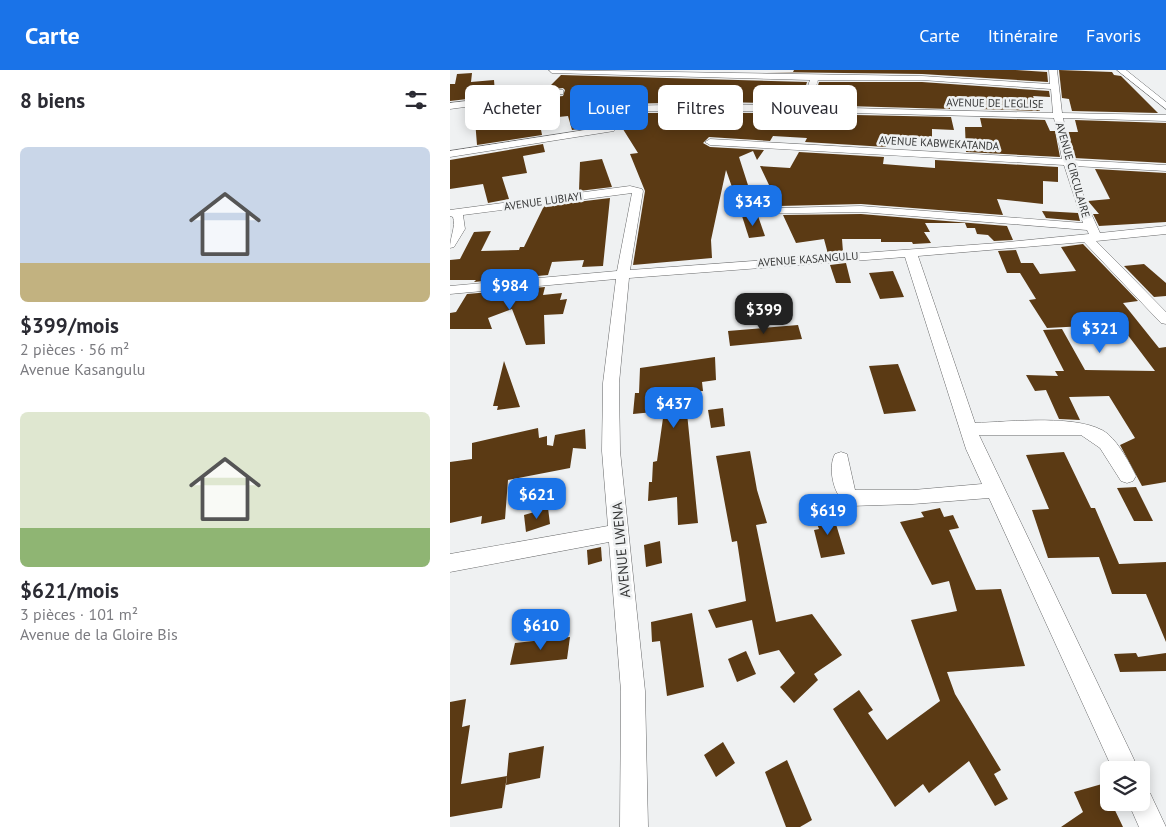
<!DOCTYPE html>
<html lang="fr">
<meta charset="utf-8">
<style>
:root{--surface:#fff;--page:#f2f2f3;--text:#2b2b33;--muted:#7c7c81;--accent:#1a73e8}
body{margin:0;font-family:"PT Sans",sans-serif;background:var(--page);color:var(--text);height:100vh;display:flex;flex-direction:column;font-size:19px;white-space:nowrap}
*{box-sizing:border-box;margin:0}
p{font-size:16px;color:var(--muted)}
.icon{flex:none;width:28px;height:28px;fill:none;stroke:currentColor;stroke-width:2;stroke-linecap:round;stroke-linejoin:round}
.map{position:relative;flex:1;overflow:hidden}
.drawer{display:flex;flex-direction:column;background:var(--surface);width:450px}
.drawer>*{flex:none}
.banner{position:absolute;left:15px;top:15px;width:475px;height:45px;display:flex;gap:10px}
.fabs{position:absolute;left:650px;top:691px;display:grid;gap:10px}
.fabs a{display:grid;place-items:center;width:50px;height:50px;border-radius:8px;background:var(--surface);box-shadow:0 2px 12px #0003;font-size:25px}
.price{position:absolute;translate:-50% -42px;padding:0 11px;border-radius:10px;background:var(--accent);color:#fff;font-size:16px;line-height:32px;filter:drop-shadow(0 1px 2px #0008)}
.price::after{content:'';position:absolute;left:50%;top:30px;width:15px;height:11px;margin-left:-8px;background:inherit;clip-path:polygon(0 0,100% 0,50% 100%)}
.price.active{background:#222;color:#fff}
ul{padding:0;list-style:none}
li{display:grid;align-content:center;gap:10px;height:265px;padding:0 20px}
li span{display:grid;place-items:center;height:155px;border-radius:8px;color:#555}
li>.icon{margin-inline-start:auto}
span .icon{width:90px;height:90px;fill:#fffc;stroke-width:1}
li b{font-size:21px}
h2{display:flex;justify-content:space-between;align-items:center;height:60px;padding:0 20px;font-size:21px}
.tag{padding:0 18px;border-radius:8px;background:var(--surface);box-shadow:0 2px 12px #0003;font-size:18px;line-height:45px}
.tag.active{background:var(--accent);color:#fff}
header{display:flex;align-items:center;gap:30px;box-sizing:border-box;height:70px;padding:0 25px;background:var(--accent);color:#fff}
header strong{font-size:24px}
nav{display:flex;gap:28px;margin-inline-start:auto;font-size:18px}
main{display:flex;flex:1;min-height:0}
.map>svg:first-child{display:block}
</style>
<header>
<strong>Carte</strong>
<nav><a>Carte</a><a>Itinéraire</a><a>Favoris</a></nav>
</header>
<main>
<section class="drawer">
<h2>8 biens<svg class="icon" aria-label="filters" viewBox="0 0 24 24"><path d="M4 7h16M4 17h16"/><circle cx="9" cy="7" r="2"/><circle cx="15" cy="17" r="2"/></svg></h2>
<ul>
<li><span style="background:linear-gradient(#c9d6e8 75%,#c2b280 0)"><svg class="icon" aria-label="home" viewBox="0 0 24 24"><path d="M3 11l9-7 9 7M6 9v11h12V9"/></svg></span><div><b>$399/mois</b><p>2 pièces · 56 m²</p><p>Avenue Kasangulu</p></div></li>
<li><span style="background:linear-gradient(#dfe7d0 75%,#8fb573 0)"><svg class="icon" aria-label="home" viewBox="0 0 24 24"><path d="M3 11l9-7 9 7M6 9v11h12V9"/></svg></span><div><b>$621/mois</b><p>3 pièces · 101 m²</p><p>Avenue de la Gloire Bis</p></div></li>
</ul>
</section>
<div class="map">
<svg width="716" height="757" viewBox="0 0 716 757">
<rect width="100%" height="100%" fill="#eff1f2"/>
<g fill="#5b3a14">
<path d="M 344,0 L 566,0 L 597,2 L 598,12 L 472,4 L 316,2 L 343,2 Z"/>
<path d="M 609,0 L 662,2 L 664,5 L 671,6 L 708,43 L 622,41 L 619,29 L 612,28 Z"/>
<path d="M 22,3 L 21,12 L 44,10 L 45,23 L 35,27 L 0,31 L 0,14 L 5,14 L 7,4 Z"/>
<path d="M 111,5 L 357,12 L 350,34 L 275,32 L 162,34 L 159,38 L 165,43 L 349,43 L 355,46 L 358,44 L 501,47 L 504,60 L 482,59 L 482,68 L 438,66 L 436,77 L 355,72 L 357,68 L 323,66 L 320,71 L 259,67 L 253,73 L 260,77 L 314,80 L 307,90 L 303,81 L 289,87 L 305,137 L 289,137 L 276,100 L 261,170 L 262,188 L 183,195 L 195,121 L 180,84 L 188,83 L 171,56 L 161,54 L 122,60 L 118,46 L 89,49 L 92,65 L 27,75 L 25,50 L 71,44 L 86,29 L 113,26 L 115,20 L 113,18 L 96,20 Z"/>
<path d="M 369,12 L 472,12 L 599,21 L 600,27 L 583,26 L 590,41 L 529,39 L 527,28 L 499,27 L 500,39 L 362,35 Z"/>
<path d="M 530,48 L 595,50 L 600,61 L 605,61 L 610,87 L 516,82 L 515,57 L 532,57 Z"/>
<path d="M 625,50 L 716,53 L 716,93 L 624,88 L 618,62 L 628,62 Z"/>
<path d="M 93,74 L 95,82 L 73,86 L 77,103 L 52,107 L 59,129 L 38,133 L 33,114 L 0,119 L 0,90 Z"/>
<path d="M 349,82 L 434,87 L 433,94 L 458,96 L 485,98 L 485,90 L 608,97 L 608,112 L 593,111 L 593,134 L 547,129 L 553,145 L 411,134 L 329,136 L 310,96 L 340,98 Z"/>
<path d="M 152,89 L 162,117 L 129,121 L 130,92 Z"/>
<path d="M 645,99 L 716,103 L 716,152 L 649,156 L 643,144 L 649,144 L 638,131 L 660,129 Z"/>
<path d="M 160,128 L 153,196 L 132,197 L 134,190 L 102,192 L 98,205 L 24,212 L 26,210 L 0,210 L 0,190 L 10,189 L 24,162 L 41,161 L 31,181 L 69,180 L 70,177 L 74,177 L 94,136 Z"/>
<path d="M 592,141 L 628,143 L 630,151 L 596,148 Z"/>
<path d="M 411,144 L 557,156 L 563,170 L 544,171 L 538,165 L 527,164 L 525,158 L 517,158 L 515,153 L 475,153 L 480,162 L 474,162 L 481,173 L 463,174 L 462,172 L 431,172 L 431,169 L 392,169 L 393,182 L 378,184 L 374,169 L 346,173 L 333,145 Z"/>
<path d="M 292,146 L 308,146 L 315,166 L 299,168 Z"/>
<path d="M 633,174 L 688,231 L 673,233 L 709,278 L 716,277 L 716,412 L 692,416 L 670,375 L 685,368 L 659,326 L 619,327 L 630,350 L 609,349 L 596,320 L 585,321 L 576,305 L 608,306 L 605,301 L 614,301 L 593,260 L 612,259 L 635,300 L 705,301 L 677,264 L 661,265 L 654,255 L 597,258 L 579,230 L 586,229 L 570,203 L 557,203 L 548,181 L 566,180 L 571,193 L 583,193 L 590,204 L 626,201 L 611,177 Z"/>
<path d="M 396,193 L 401,213 L 386,213 L 380,195 Z"/>
<path d="M 694,194 L 716,213 L 716,226 L 704,227 L 674,196 Z"/>
<path d="M 443,201 L 454,227 L 430,229 L 419,203 Z"/>
<path d="M 95,217 L 93,225 L 112,223 L 110,230 L 117,229 L 113,244 L 94,245 L 95,274 L 76,275 L 62,239 L 38,248 L 42,259 L 0,259 L 0,243 L 6,242 L 17,224 Z"/>
<path d="M 348,255 L 352,269 L 280,276 L 278,261 Z"/>
<path d="M 265,287 L 266,310 L 252,312 L 253,321 L 235,323 L 248,453 L 228,455 L 227,427 L 198,431 L 199,412 L 202,412 L 203,392 L 207,391 L 214,341 L 183,344 L 185,323 L 189,323 L 190,298 Z"/>
<path d="M 54,291 L 70,337 L 47,340 L 48,336 L 43,336 Z"/>
<path d="M 448,294 L 466,341 L 434,344 L 419,296 Z"/>
<path d="M 273,338 L 275,356 L 261,358 L 258,340 Z"/>
<path d="M 88,358 L 89,368 L 97,366 L 97,375 L 103,376 L 105,365 L 135,359 L 136,379 L 123,378 L 120,398 L 58,410 L 55,449 L 31,454 L 32,446 L 0,453 L 0,392 L 22,389 L 22,373 Z"/>
<path d="M 300,381 L 307,420 L 317,453 L 306,455 L 326,552 L 362,544 L 392,585 L 364,604 L 368,610 L 344,633 L 330,617 L 345,603 L 329,580 L 309,585 L 302,550 L 266,558 L 258,540 L 296,531 L 287,471 L 282,472 L 266,386 Z"/>
<path d="M 614,382 L 641,438 L 645,438 L 669,494 L 716,492 L 716,572 L 696,524 L 662,524 L 649,487 L 598,488 L 582,440 L 599,439 L 576,385 Z"/>
<path d="M 686,417 L 703,451 L 684,451 L 667,418 Z"/>
<path d="M 98,438 L 100,454 L 76,462 L 74,445 Z"/>
<path d="M 490,438 L 494,447 L 503,445 L 509,458 L 499,460 L 526,520 L 551,519 L 575,596 L 497,602 L 505,624 L 551,700 L 544,704 L 558,729 L 545,736 L 519,691 L 479,723 L 473,714 L 445,737 L 383,639 L 409,620 L 423,640 L 418,643 L 437,670 L 490,631 L 461,550 L 507,541 L 499,511 L 482,515 L 450,452 L 474,447 L 471,442 Z"/>
<path d="M 382,441 L 395,484 L 371,488 L 364,460 L 369,459 L 363,444 Z"/>
<path d="M 210,471 L 212,493 L 196,497 L 194,475 Z"/>
<path d="M 151,477 L 152,491 L 138,495 L 137,480 Z"/>
<path d="M 242,543 L 254,617 L 217,626 L 210,571 L 202,572 L 201,552 Z"/>
<path d="M 120,567 L 117,589 L 60,595 L 65,573 Z"/>
<path d="M 296,581 L 306,604 L 287,612 L 278,589 Z"/>
<path d="M 686,583 L 688,587 L 716,583 L 716,601 L 670,602 L 664,584 Z"/>
<path d="M 16,629 L 12,657 L 20,655 L 11,714 L 57,706 L 52,738 L 0,747 L 0,632 Z"/>
<path d="M 273,672 L 285,693 L 266,707 L 254,685 Z"/>
<path d="M 94,676 L 90,708 L 56,715 L 59,683 Z"/>
<path d="M 337,690 L 362,750 L 350,757 L 336,757 L 315,702 Z"/>
<path d="M 652,714 L 659,732 L 661,732 L 673,757 L 611,757 L 633,742 L 624,722 Z"/>
</g>
<g fill="none" stroke-linecap="round" stroke-linejoin="round">
<g stroke="#676869" stroke-width="1">
<g id="street">
<path d="M 99,0 L 472,6 L 600,14 L 599,0 L 607,0 L 612,43 L 716,45 L 716,51 L 613,48 L 622,90 L 716,95 L 716,101 L 624,96 L 634,128 L 650,163 L 716,156 L 716,164 L 646,171 L 716,242 L 716,254 L 711,253 L 634,172 L 468,186 L 525,353 C 558,352 632,343 658,364 C 670,375 679,392 686,406 L 683,411 L 677,413 L 671,411 L 650,378 L 631,365 L 529,365 L 689,700 L 663,700 L 539,428 L 463,434 L 400,436 C 384,430 377,398 385,384 L 391,382 L 397,384 L 405,420 L 463,420 L 532,414 L 516,379 L 455,187 L 179,208 L 169,313 L 170,381 L 195,621 L 198,757 L 170,757 L 171,621 L 159,472 L 0,502 L 0,484 L 158,456 L 152,381 L 153,313 L 166,209 L 0,224 L 0,216 L 167,201 L 182,123 L 13,145 L 15,159 L 4,177 L 0,178 C 0,167 6,157 3,147 L 0,146 L 0,140 L 180,116 L 192,119 L 193,121 L 180,200 L 548,173 L 639,164 L 637,160 L 411,142 L 290,144 L 284,141 L 286,139 L 411,136 L 633,153 L 614,95 L 260,75 L 255,72 L 260,69 L 612,89 L 604,48 L 358,42 L 354,44 L 350,41 L 165,41 L 161,38 L 162,36 L 275,34 L 351,36 L 360,10 L 102,3 ZM 368,10 L 472,10 L 601,19 L 603,43 L 360,37 Z"/>
<path d="M 667,0 L 676,0 L 716,32 L 716,39 Z"/>
<path d="M 110,20 L 113,20 L 113,24 L 0,39 L 0,33 Z"/>
<path d="M 161,56 L 166,59 L 164,61 L 0,87 L 0,81 Z"/>
<path d="M 691,719 L 700,723 L 716,757 L 689,757 L 678,732 L 691,732 Z"/>
</g>
</g>
<use href="#street" fill="#fff" fill-rule="evenodd"/>
</g>
<g text-anchor="middle" dominant-baseline="central" stroke-width="5" stroke-linejoin="round" paint-order="stroke">
<g font-size="11" fill="#353636" stroke="#eff1f2">
<text transform="translate(545 33) rotate(1)">AVENUE DE L'EGLISE</text>
<text transform="translate(489 73) rotate(3)">AVENUE KABWEKATANDA</text>
<text transform="translate(623 100) rotate(74)">AVENUE CIRCULAIRE</text>
<text transform="translate(93 131) rotate(-8)">AVENUE LUBIAYI</text>
<text transform="translate(358 189) rotate(-4)">AVENUE KASANGULU</text>
</g>
<g font-size="14" fill="#353636" stroke="#eff1f2">
<text transform="translate(171 480) rotate(-95)">AVENUE LWENA</text>
</g>
</g>
</svg>
<div class="fabs">
<a><svg class="icon" aria-label="layers" viewBox="0 0 24 24"><path d="M12 4l9 5-9 5-9-5zM3 14l9 5 9-5"/></svg></a>
</div>
<b class="price" style="left:303px;top:157px">$343</b>
<b class="price" style="left:60px;top:241px">$984</b>
<b class="price active" style="left:314px;top:265px">$399</b>
<b class="price" style="left:650px;top:284px">$321</b>
<b class="price" style="left:224px;top:359px">$437</b>
<b class="price" style="left:87px;top:450px">$621</b>
<b class="price" style="left:378px;top:466px">$619</b>
<b class="price" style="left:91px;top:581px">$610</b>
<div class="banner">
<a class="tag">Acheter</a>
<a class="tag active">Louer</a>
<a class="tag">Filtres</a>
<a class="tag">Nouveau</a>
</div>
</div>
</main>
